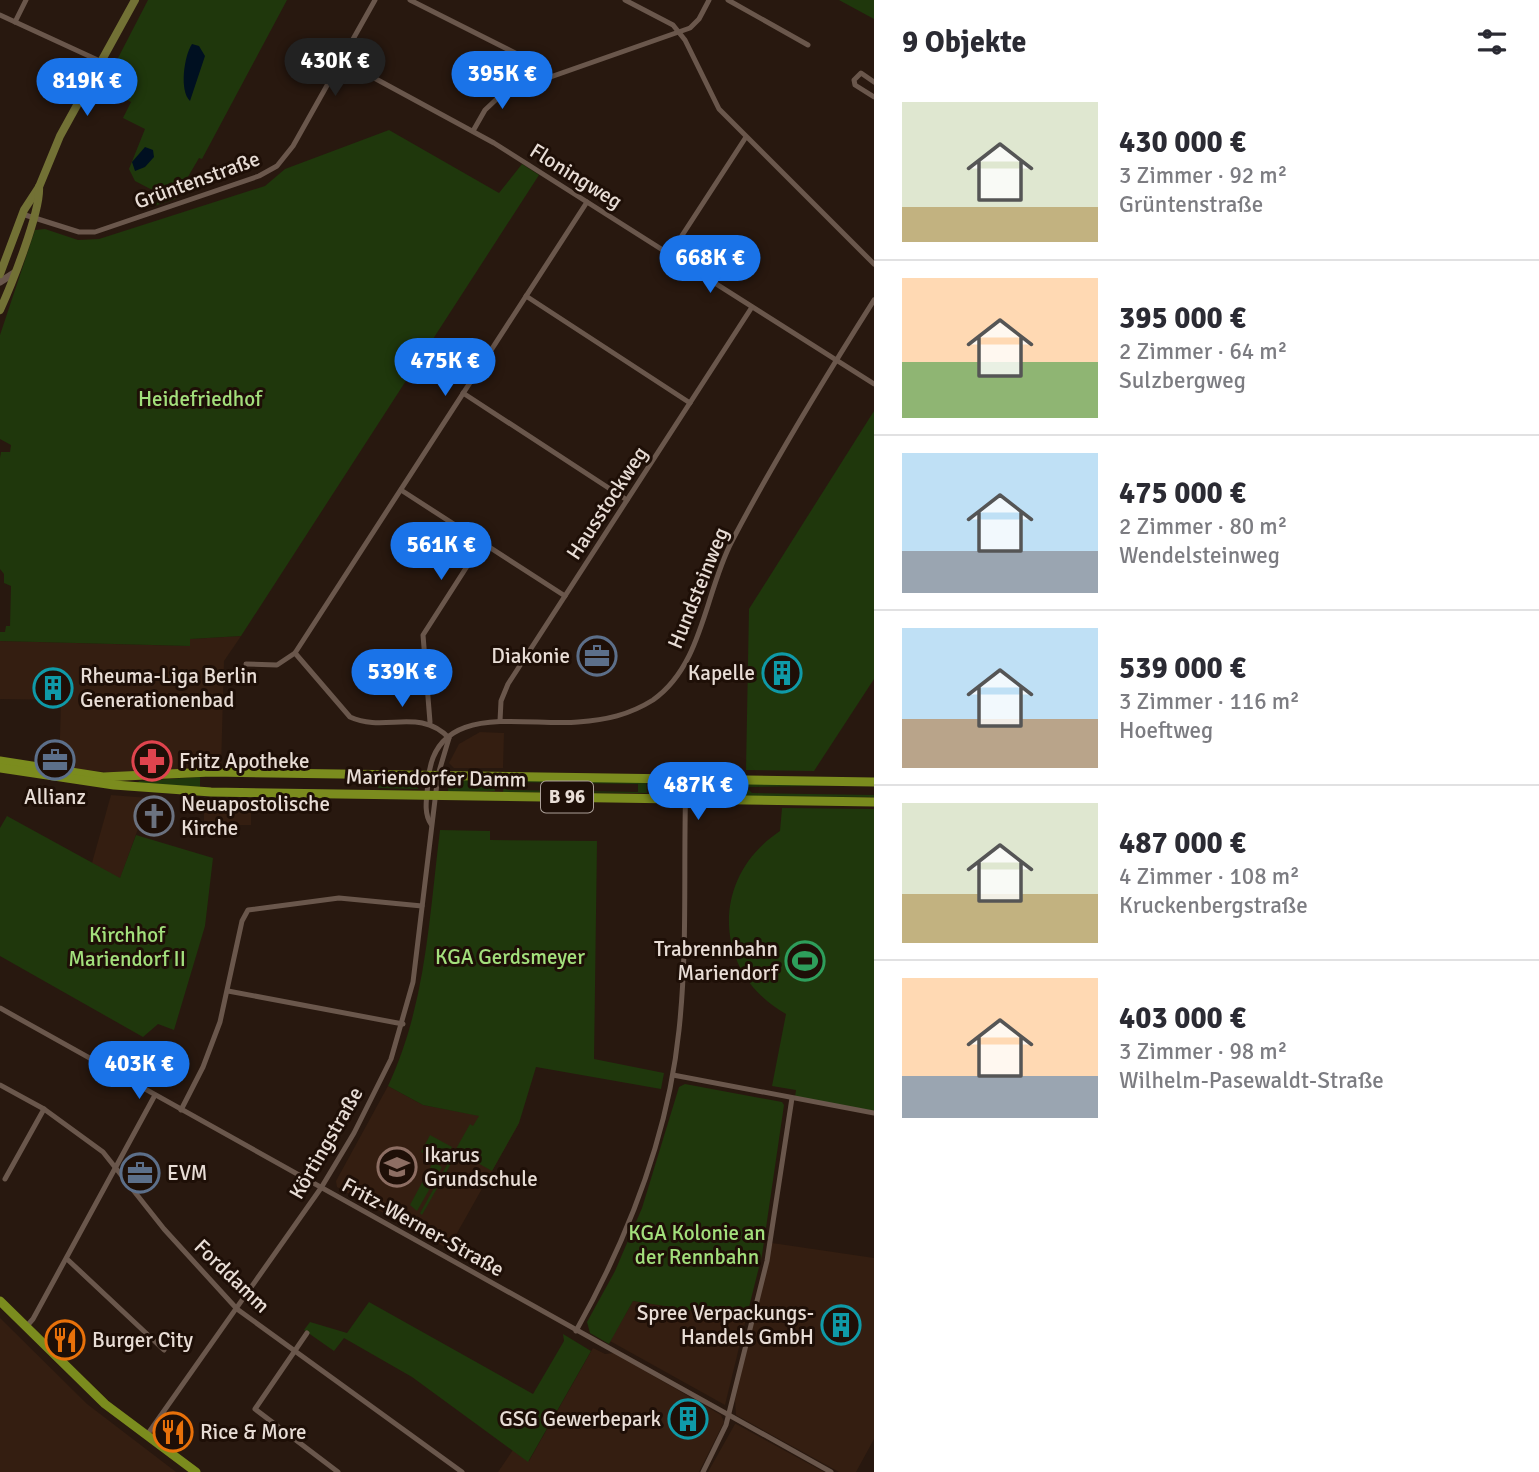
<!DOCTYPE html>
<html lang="de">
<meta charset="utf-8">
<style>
:root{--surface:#fff;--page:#f2f2f3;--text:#2b2b33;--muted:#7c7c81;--line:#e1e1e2;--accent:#1a73e8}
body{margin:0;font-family:Signika,sans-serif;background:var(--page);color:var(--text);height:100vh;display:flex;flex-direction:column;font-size:26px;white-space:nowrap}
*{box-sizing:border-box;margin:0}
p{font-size:23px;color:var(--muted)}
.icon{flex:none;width:38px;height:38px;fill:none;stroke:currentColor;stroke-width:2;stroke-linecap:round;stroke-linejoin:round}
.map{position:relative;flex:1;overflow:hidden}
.side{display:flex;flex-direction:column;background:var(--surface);width:665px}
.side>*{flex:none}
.price{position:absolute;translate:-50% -60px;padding:0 16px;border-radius:24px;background:var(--accent);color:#fff;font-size:23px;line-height:46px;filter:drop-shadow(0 2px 4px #0008)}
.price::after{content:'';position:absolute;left:50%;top:42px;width:21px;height:16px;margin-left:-10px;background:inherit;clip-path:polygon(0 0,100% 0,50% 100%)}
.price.on{background:#222;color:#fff}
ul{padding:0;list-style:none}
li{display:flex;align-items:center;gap:21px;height:175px;padding:0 28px}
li+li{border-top:2px solid var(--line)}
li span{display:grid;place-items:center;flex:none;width:196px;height:140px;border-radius:0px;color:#555}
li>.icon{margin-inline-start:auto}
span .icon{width:84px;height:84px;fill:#fffc;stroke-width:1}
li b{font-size:30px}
h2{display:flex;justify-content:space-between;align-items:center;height:84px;padding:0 28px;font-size:30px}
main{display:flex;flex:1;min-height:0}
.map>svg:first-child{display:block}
</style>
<main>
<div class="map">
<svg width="874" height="1472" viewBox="0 0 874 1472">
<rect width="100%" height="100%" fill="#28180f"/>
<g fill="#341e11">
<path d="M 241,636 L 224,661 L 221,769 L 118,773 L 59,768 L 61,704 L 64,700 L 0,699 L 0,641 L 189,646 L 190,639 Z"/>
<path d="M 480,732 L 504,733 L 503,768 L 454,768 L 449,763 L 459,744 Z"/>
<path d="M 111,795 L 149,798 L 120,879 L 92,863 Z"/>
<rect x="204" y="800" width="47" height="25"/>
<path d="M 388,1086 L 423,1105 L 519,1123 L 448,1249 L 337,1187 L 336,1181 Z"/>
<path d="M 772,1243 L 874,1258 L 874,1439 L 856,1472 L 839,1472 L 736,1415 L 735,1400 Z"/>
<path d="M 633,1301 L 746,1319 L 725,1405 L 610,1341 Z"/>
<path d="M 0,1318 L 87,1404 L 176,1472 L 0,1472 Z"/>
<path d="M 593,1348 L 605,1354 L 614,1353 L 721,1415 L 724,1422 L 699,1472 L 498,1472 L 513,1450 L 529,1461 Z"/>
<path d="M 735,1424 L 736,1424 L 824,1472 L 708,1472 Z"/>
</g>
<g fill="#1f370c" fill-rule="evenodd">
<path d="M 148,0 L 287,0 L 202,159 L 199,158 L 175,199 L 154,206 L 160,194 L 135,181 L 129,169 L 145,129 L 123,118 L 131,102 L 103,87 Z"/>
<path d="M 839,0 L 874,0 L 874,19 Z"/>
<path d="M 389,130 L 499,193 L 522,164 L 539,175 L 241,636 L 190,639 L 190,646 L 0,641 L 0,632 L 5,632 L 6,626 L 10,626 L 11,586 L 4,583 L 4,574 L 0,569 L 0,458 L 1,452 L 10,452 L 11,445 L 0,439 L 0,335 L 35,230 L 45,229 L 78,240 L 99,239 L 265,186 L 285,169 Z"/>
<path d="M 874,411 L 874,679 L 814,771 L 746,770 L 749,609 Z"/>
<path d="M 200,777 L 200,787 L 138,783 L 139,781 Z"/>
<path d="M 378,779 L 418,779 L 418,789 L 378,788 Z"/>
<path d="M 449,780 L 494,780 L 495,791 L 448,792 Z"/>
<path d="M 505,780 L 646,782 L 647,793 L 503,792 ZM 508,782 L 638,784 L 638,792 L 508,790 Z"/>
<path d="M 749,783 L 874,785 L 746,787 L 752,793 L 874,795 L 874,797 L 735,796 L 736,786 Z"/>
<path d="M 782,808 L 874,809 L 874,1111 L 795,1097 L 796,1090 L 772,1086 L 786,1014 C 713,973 709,878 780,831 Z"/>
<path d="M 7,816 L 120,878 L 136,835 L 213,858 L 205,926 L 174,1030 L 158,1024 L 143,1037 L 0,956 L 0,828 Z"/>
<path d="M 440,830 L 490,831 L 490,840 L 597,841 L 594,1059 L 664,1073 L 661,1089 L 536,1067 L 519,1123 L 492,1171 L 458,1152 L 461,1146 L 422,1215 L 420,1213 L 470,1124 L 473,1126 L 479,1116 L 423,1105 L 388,1086 C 426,1005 429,918 440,830 Z"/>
<path d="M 685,1084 L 782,1102 L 784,1105 L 762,1255 L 746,1319 L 633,1301 L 609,1344 L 590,1333 L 587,1322 L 615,1271 L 642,1208 L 679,1087 Z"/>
<path d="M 430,1135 L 452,1147 L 443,1163 L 421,1152 Z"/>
<path d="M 433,1162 L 442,1167 L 417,1211 L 410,1205 Z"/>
<path d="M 369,1302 L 533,1394 L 564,1341 L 563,1334 L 591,1351 L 528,1462 L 412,1377 L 344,1338 L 334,1351 L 304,1330 L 310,1322 L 347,1333 Z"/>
</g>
<g fill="#001021">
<path d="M 192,44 L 199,46 L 205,56 L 190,101 C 179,91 184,56 192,44 Z"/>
<path d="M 145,147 L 153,150 L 154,157 L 145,167 L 135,171 L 132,162 Z"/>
</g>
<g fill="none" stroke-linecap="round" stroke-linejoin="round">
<g stroke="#6a574c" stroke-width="5">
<path d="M 410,0 L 539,65 L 546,78"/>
<path d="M 625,0 L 673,25 L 685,40 L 719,109 L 874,264"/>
<path d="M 728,0 L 808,45"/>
<path d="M 0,15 L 102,62"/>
<path d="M 15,22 L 26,0"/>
<path d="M 341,60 L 494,143 L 874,384"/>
<path d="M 874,82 L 861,73 L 854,80 L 855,85 L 874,97"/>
<path d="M 473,131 L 485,110 L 502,94 L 690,28 L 699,19 L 709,0"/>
<path d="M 22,214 L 79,232 L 95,232 L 259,176 L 277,166 L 293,146 L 375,0"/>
<path d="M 670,254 L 746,137"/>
<path d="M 526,296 L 690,403"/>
<path d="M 463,393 L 627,500"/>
<path d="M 401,490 L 565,596"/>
<path d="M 295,653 L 350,717 C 385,733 419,707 449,738"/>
<path d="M 246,664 L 277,665 L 295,653 L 587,202"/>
<path d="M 500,721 L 501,701 L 508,684 L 752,307"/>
<path d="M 430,722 L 423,635 L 482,543"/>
<path d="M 431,824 C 423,813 427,796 428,783 C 432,699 525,727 578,722 C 606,720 629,715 653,700 C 703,665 705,592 732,541 C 775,459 824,379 874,300"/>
<path d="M 228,991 L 403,1024"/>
<path d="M 0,1008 L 831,1472"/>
<path d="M 673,1075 L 874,1113"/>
<path d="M 0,1085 L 44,1109 L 103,1152 L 164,1229 L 237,1309 L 462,1472"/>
<path d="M 181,1110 L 203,1067 L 220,1022 L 242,921 L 248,910 L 339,898 L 422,906"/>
<path d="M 5,1179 L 44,1109"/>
<path d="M 67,1259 L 164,1350"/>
<path d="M 26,1327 L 33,1319 L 155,1095"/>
<path d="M 576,1331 C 628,1238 668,1137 679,1030 C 688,947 683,862 686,779"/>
<path d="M 307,1333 L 255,1409 L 338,1472"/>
<path d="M 147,1435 L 321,1188 L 354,1133 L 391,1059 L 413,982 L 438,775 L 449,738"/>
<path d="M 703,1472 L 726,1425 L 767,1261 L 792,1098"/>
</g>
<path stroke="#6a574c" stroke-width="7" d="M 0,282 L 14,273"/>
<g stroke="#727135" stroke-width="8">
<path d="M 0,274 L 24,210 L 39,187 L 60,136 L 135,0"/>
<path d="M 0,310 C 11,286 41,211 39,187"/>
</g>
<g stroke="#7b8c1e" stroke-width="9">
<path d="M 0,761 L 103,777 L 211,772 L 874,782"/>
<path d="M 0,768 L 114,785 L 211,792 L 874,802"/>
<path d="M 0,1301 L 105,1404 L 196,1472"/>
</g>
</g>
<defs>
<g id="office-ring" transform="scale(2.0125)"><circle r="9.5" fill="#1e0f07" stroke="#5c6f8a" stroke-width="1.5"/><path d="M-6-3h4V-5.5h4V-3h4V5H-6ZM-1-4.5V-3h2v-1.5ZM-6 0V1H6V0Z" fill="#5c6f8a"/></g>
<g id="building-ring" transform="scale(2.0125)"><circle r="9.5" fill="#1e0f07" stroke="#0f9aa8" stroke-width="1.5"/><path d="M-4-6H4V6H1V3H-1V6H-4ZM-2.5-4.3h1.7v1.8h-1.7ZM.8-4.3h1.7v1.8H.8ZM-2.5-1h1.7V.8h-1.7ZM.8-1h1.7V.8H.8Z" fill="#0f9aa8"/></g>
<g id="pharmacy-ring" transform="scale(2.0125)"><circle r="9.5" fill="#1e0f07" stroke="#e0444e" stroke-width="1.5"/><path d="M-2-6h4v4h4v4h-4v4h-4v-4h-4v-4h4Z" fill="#e0444e"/></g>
<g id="church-ring" transform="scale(2.0125)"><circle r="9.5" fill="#1e0f07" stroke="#6b7280" stroke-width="1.5"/><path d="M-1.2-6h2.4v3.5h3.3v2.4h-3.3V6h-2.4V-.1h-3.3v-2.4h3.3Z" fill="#6b7280"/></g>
<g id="stadium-ring" transform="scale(2.0125)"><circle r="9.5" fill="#1e0f07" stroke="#2e9e5b" stroke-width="1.5"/><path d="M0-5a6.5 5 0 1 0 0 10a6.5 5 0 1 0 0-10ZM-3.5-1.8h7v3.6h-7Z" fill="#2e9e5b"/></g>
<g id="school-ring" transform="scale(2.0125)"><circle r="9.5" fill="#1e0f07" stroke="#8d6e63" stroke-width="1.5"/><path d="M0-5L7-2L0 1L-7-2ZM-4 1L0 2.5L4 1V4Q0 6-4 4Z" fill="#8d6e63"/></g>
<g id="restaurant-ring" transform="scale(2.0125)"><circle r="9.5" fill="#1e0f07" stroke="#e8710a" stroke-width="1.5"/><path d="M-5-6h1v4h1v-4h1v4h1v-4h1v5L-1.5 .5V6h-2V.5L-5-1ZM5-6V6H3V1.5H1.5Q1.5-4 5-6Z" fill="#e8710a"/></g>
</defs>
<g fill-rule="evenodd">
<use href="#office-ring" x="597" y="656"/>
<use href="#building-ring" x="782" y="673"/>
<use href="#building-ring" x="53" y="688"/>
<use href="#office-ring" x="55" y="760"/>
<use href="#pharmacy-ring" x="152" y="761"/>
<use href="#church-ring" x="154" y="816"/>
<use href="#stadium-ring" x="805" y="961"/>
<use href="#school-ring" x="397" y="1167"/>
<use href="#office-ring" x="140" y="1173"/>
<use href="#building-ring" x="841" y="1325"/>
<use href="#restaurant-ring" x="65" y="1340"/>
<use href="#building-ring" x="688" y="1419"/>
<use href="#restaurant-ring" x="173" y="1432"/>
</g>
<g text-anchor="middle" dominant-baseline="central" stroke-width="6" stroke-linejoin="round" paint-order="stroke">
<rect fill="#1e0f07" stroke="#ab9f98" stroke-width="2" x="541" y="781.5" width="52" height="31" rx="5"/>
<g font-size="19" font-weight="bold" fill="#e8ddd6">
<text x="567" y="797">B 96</text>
</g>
<g font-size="21" fill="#e8ddd6" stroke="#1e0f07">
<text transform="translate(576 176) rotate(32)">Floningweg</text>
<text transform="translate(197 180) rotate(-20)">Grüntenstraße</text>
<text transform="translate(607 503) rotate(-57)">Hausstockweg</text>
<text transform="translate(698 588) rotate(-68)">Hundsteinweg</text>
<text transform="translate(436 778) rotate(1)">Mariendorfer Damm</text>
<text transform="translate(326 1143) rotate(-60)">Körtingstraße</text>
<text transform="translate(423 1227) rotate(29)">Fritz-Werner-Straße</text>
<text transform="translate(232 1276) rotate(44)">Forddamm</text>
</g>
<g font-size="21" fill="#a3e07c" stroke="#1e0f07">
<text x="200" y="399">Heidefriedhof</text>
<text x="127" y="935">Kirchhof<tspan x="127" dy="24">Mariendorf II</tspan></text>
<text x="510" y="957">KGA Gerdsmeyer</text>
<text x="697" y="1233">KGA Kolonie an<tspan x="697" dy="24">der Rennbahn</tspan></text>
</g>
<g font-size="21" fill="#e8ddd6" stroke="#1e0f07" text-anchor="start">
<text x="570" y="656" text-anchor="end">Diakonie</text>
<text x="755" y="673" text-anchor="end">Kapelle</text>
<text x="80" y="676">Rheuma-Liga Berlin<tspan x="80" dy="24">Generationenbad</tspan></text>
<text x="179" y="761">Fritz Apotheke</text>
<text x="55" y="797" text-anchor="middle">Allianz</text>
<text x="181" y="804">Neuapostolische<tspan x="181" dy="24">Kirche</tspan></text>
<text x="778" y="949" text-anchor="end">Trabrennbahn<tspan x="778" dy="24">Mariendorf</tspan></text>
<text x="424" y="1155">Ikarus<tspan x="424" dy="24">Grundschule</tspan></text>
<text x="167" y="1173">EVM</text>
<text x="814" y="1313" text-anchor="end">Spree Verpackungs-<tspan x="814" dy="24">Handels GmbH</tspan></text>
<text x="92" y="1340">Burger City</text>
<text x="661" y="1419" text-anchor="end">GSG Gewerbepark</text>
<text x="200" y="1432">Rice &amp; More</text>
</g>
</g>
</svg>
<b class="price on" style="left:335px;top:98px">430K €</b>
<b class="price" style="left:502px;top:111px">395K €</b>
<b class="price" style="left:87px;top:118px">819K €</b>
<b class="price" style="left:710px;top:295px">668K €</b>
<b class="price" style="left:445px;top:398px">475K €</b>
<b class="price" style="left:441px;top:582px">561K €</b>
<b class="price" style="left:402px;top:709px">539K €</b>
<b class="price" style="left:698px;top:822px">487K €</b>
<b class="price" style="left:139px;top:1101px">403K €</b>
</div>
<section class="side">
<h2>9 Objekte<svg class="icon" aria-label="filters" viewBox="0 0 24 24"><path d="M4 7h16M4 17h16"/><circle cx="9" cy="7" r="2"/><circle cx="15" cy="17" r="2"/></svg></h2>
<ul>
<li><span style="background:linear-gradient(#dfe7d0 75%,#c2b280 0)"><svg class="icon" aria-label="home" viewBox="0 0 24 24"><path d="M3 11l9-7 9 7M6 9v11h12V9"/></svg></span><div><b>430 000 €</b><p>3 Zimmer · 92 m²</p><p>Grüntenstraße</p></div></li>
<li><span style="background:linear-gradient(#ffd9b3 60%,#8fb573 0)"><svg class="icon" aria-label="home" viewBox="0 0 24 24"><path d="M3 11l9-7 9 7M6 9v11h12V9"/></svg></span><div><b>395 000 €</b><p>2 Zimmer · 64 m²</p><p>Sulzbergweg</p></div></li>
<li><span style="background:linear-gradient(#bfe0f5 70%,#9aa5b1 0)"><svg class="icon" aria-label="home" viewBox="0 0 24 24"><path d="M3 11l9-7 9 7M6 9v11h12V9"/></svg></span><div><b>475 000 €</b><p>2 Zimmer · 80 m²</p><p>Wendelsteinweg</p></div></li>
<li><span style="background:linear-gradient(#bfe0f5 65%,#b9a48a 0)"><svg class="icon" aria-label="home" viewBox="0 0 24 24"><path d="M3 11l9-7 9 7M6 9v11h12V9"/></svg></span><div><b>539 000 €</b><p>3 Zimmer · 116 m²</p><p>Hoeftweg</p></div></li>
<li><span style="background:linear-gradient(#dfe7d0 65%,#c2b280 0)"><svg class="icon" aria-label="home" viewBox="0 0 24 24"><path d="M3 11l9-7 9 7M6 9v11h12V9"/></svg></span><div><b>487 000 €</b><p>4 Zimmer · 108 m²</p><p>Kruckenbergstraße</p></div></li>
<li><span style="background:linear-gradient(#ffd9b3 70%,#9aa5b1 0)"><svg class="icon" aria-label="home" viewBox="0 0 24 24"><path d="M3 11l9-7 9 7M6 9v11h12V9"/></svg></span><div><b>403 000 €</b><p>3 Zimmer · 98 m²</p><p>Wilhelm-Pasewaldt-Straße</p></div></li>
</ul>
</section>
</main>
